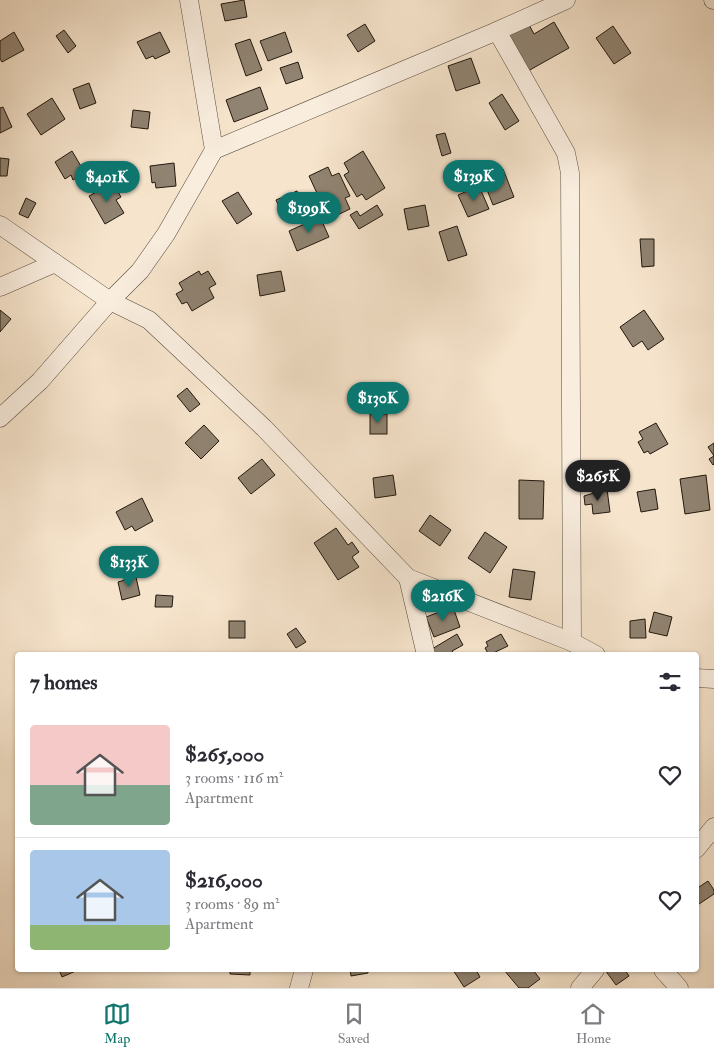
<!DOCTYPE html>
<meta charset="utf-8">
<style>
:root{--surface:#fff;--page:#f2f2f3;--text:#2b2b33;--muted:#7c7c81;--line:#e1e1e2;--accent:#0f766e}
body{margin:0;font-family:"IM FELL Double Pica",serif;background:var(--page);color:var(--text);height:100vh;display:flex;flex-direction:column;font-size:19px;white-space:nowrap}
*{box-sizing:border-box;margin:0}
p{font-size:16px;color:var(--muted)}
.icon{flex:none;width:28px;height:28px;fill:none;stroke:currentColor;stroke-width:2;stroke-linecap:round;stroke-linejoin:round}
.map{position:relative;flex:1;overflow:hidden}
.panel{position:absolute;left:15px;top:652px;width:684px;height:320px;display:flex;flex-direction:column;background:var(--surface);border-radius:5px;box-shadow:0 1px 4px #0004}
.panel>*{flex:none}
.price{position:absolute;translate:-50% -42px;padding:0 11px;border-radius:18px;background:var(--accent);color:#fff;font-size:16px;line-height:32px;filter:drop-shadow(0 1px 2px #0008)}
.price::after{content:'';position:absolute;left:50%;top:30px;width:15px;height:11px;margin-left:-8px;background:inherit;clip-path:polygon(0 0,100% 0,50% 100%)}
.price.active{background:#222;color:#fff}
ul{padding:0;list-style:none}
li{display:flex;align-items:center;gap:15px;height:125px;padding:0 15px}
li+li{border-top:1px solid var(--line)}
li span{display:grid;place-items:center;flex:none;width:140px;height:100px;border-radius:5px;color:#555}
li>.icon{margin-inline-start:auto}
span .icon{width:60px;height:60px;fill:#fffc;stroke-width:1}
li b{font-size:21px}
h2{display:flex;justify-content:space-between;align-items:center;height:60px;padding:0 15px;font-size:21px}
.tabs{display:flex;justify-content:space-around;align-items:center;height:70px;border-top:1px solid var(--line);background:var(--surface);font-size:14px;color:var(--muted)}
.tabs a{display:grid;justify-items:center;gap:2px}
.tabs .active{color:var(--accent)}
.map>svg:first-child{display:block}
</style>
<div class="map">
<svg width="714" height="988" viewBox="0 0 714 988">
<rect width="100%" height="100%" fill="#f6e4cc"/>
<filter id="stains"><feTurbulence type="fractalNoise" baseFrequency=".004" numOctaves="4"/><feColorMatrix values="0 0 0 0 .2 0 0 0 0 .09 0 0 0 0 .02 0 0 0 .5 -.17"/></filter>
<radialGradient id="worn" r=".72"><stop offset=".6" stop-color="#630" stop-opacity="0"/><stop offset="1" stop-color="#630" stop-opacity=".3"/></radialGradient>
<g fill="#908371" stroke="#22190e">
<path d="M 244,0 L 247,17 L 225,21 L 221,4 Z"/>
<path d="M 527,21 L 534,34 L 554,22 L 569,48 L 528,71 L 507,32 Z"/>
<path d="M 365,24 L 375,41 L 358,52 L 347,35 Z"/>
<path d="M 613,26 L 631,53 L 614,64 L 596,38 Z"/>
<path d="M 64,30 L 76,46 L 68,53 L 56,36 Z"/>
<path d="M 14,32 L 24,50 L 2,62 L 0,59 L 0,41 Z"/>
<path d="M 160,32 L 170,52 L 155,59 L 153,56 L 146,59 L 137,42 Z"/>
<path d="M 285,32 L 292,52 L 268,61 L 260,41 Z"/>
<path d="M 250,39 L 262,70 L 246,76 L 235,44 Z"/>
<path d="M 471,58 L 480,83 L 456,91 L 448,66 Z"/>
<path d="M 298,62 L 303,78 L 286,84 L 280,68 Z"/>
<path d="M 89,83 L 96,103 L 80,109 L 73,89 Z"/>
<path d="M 260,87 L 268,109 L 234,122 L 226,100 Z"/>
<path d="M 502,94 L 519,121 L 505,130 L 489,103 Z"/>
<path d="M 52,98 L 65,119 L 41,135 L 27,114 Z"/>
<path d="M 3,107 L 12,127 L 0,133 L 0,108 Z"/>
<path d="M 133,110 L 150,112 L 148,129 L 131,127 Z"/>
<path d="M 445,133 L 451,153 L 442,156 L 436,135 Z"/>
<path d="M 72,151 L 85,173 L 73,180 L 71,175 L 65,179 L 55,162 Z"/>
<path d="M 363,151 L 385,188 L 366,200 L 362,194 L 357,197 L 344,175 L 349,172 L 344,163 Z"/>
<path d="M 0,158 L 9,159 L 7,176 L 0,176 Z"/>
<path d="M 174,163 L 176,186 L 156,188 L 155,182 L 152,183 L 150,166 Z"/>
<path d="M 328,167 L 332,176 L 339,173 L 350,196 L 345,198 L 350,209 L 329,219 L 309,176 Z"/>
<path d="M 503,169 L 514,197 L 493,205 L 482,177 Z"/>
<path d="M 113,183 L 121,197 L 116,200 L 124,213 L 105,224 L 89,196 Z"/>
<path d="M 479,186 L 489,209 L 468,217 L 458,195 Z"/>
<path d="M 297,191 L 306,211 L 285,220 L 276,200 Z"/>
<path d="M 238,192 L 252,214 L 237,224 L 222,201 Z"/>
<path d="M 26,198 L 36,203 L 28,218 L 19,214 Z"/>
<path d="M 377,205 L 383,215 L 359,229 L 350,215 L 357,211 L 360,216 Z"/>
<path d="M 425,205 L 429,226 L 408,230 L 404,209 Z"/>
<path d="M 320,217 L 329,237 L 297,251 L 289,231 Z"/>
<path d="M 457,226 L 467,255 L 448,261 L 439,232 Z"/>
<path d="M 640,239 L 654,239 L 654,266 L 642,267 Z"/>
<path d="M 199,271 L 201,275 L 208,271 L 216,284 L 209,288 L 214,298 L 192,311 L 187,302 L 182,304 L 176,294 L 183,290 L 179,283 Z"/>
<path d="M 281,271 L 285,291 L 260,296 L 257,275 Z"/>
<path d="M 0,310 L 11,319 L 0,332 Z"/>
<path d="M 644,310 L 664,339 L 648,350 L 642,341 L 633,347 L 620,327 Z"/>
<path d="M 187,388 L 200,404 L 190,412 L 177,396 Z"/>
<rect x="370" y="414" width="17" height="20"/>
<path d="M 656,423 L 668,444 L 650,454 L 648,451 L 644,453 L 638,442 L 643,439 L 639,432 Z"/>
<path d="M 204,425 L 219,441 L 201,459 L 185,443 Z"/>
<path d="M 714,443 L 714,464 L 713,465 L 709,459 L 714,456 L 708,447 Z"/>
<path d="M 262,459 L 275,475 L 251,494 L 238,478 Z"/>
<path d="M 393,475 L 396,495 L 375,498 L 373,478 Z"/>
<path d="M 706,475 L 710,510 L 685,514 L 680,479 Z"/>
<path d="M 519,480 L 544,481 L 543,519 L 519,519 Z"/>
<path d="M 607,489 L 610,512 L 593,514 L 592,504 L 585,505 L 584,496 Z"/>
<path d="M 655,489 L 658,509 L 641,512 L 637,492 Z"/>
<path d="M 142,498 L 153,521 L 135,531 L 132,526 L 125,530 L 116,512 Z"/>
<path d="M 430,515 L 451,530 L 440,546 L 419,531 Z"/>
<path d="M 336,528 L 348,545 L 352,542 L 359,552 L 352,557 L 359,567 L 338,580 L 314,543 Z"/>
<path d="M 485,532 L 507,547 L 490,573 L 468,558 Z"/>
<path d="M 513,569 L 535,572 L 531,600 L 509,597 Z"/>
<path d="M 136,577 L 140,595 L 122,600 L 118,582 Z"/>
<path d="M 156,595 L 173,596 L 172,607 L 155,607 Z"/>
<path d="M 453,607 L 460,627 L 434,637 L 426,617 Z"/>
<path d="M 654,612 L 672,617 L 667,636 L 649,632 Z"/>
<path d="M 645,619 L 646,638 L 630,638 L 630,621 Z"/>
<rect x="229" y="621" width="16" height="17"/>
<path d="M 296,628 L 306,642 L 296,648 L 287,634 Z"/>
<path d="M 457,634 L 463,645 L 452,651 L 455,655 L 447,655 L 446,653 L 435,655 L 432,649 Z"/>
<path d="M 501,634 L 508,646 L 489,655 L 485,648 L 488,646 L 486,642 Z"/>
<path d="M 708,881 L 714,890 L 714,894 L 696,906 L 696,889 Z"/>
<path d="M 59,970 L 78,970 L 62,977 Z"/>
<path d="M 230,970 L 250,970 L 250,975 L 230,974 Z"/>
<path d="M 350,970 L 368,970 L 368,973 L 351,976 Z"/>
<path d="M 453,970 L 476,970 L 480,977 L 464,987 Z"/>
<path d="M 504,970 L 533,970 L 540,979 L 528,988 L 519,988 Z"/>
<path d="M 605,970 L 625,970 L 629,976 L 616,985 Z"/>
</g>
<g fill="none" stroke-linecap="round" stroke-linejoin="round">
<g stroke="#574c3e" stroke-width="19">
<g id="minor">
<path d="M 713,0 L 714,0"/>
<path d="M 497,31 L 566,153 L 570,173 L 572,642"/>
<path d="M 214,150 L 497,31 L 566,0"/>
<path d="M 0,225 L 110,301 L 149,320 L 264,428 L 408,578 L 572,642 L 596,655"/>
<path d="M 0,287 L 55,263"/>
<path d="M 0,418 L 40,381 L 110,301 L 140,271 L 166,234 L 214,150 L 189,0"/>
<path d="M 408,578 L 426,655"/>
<path d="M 696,678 L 714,679"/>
<path d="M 696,849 L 714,827"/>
<path d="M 663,970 L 679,988"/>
<path d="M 299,988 L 304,970"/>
<path d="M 580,988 L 595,970"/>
</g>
</g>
<use href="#minor" stroke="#f9edde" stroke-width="18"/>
</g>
<rect width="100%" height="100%" filter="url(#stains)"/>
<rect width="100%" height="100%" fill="url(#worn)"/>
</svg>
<b class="price" style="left:474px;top:202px">$139K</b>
<b class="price" style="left:107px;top:203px">$401K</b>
<b class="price" style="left:309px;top:234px">$199K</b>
<b class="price" style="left:378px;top:424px">$130K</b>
<b class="price active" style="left:598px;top:502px">$265K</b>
<b class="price" style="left:129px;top:588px">$133K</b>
<b class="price" style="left:443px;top:622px">$216K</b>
<section class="panel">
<h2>7 homes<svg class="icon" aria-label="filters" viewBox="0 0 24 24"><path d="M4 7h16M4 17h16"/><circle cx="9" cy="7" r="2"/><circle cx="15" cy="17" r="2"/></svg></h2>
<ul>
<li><span style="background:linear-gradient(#f6c9c9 60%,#7fa58c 0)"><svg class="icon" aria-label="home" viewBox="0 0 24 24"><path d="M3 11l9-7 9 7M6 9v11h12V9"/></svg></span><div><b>$265,000</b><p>3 rooms · 116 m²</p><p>Apartment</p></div><svg class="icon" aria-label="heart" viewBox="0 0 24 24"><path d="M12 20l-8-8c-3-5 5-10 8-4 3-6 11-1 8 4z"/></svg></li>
<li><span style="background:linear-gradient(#a9c7e8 75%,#8fb573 0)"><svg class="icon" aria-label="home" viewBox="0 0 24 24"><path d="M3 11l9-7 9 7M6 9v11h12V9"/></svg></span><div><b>$216,000</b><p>3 rooms · 89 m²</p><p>Apartment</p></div><svg class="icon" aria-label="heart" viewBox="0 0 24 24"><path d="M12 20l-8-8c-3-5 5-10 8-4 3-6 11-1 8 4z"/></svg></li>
</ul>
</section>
</div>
<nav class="tabs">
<a class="active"><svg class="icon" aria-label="map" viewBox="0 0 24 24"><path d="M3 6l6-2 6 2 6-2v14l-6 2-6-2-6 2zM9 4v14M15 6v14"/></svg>Map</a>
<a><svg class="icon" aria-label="saved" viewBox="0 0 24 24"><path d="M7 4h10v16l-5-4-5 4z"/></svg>Saved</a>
<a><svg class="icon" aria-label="home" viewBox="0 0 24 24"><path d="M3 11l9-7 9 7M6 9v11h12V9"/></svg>Home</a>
</nav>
